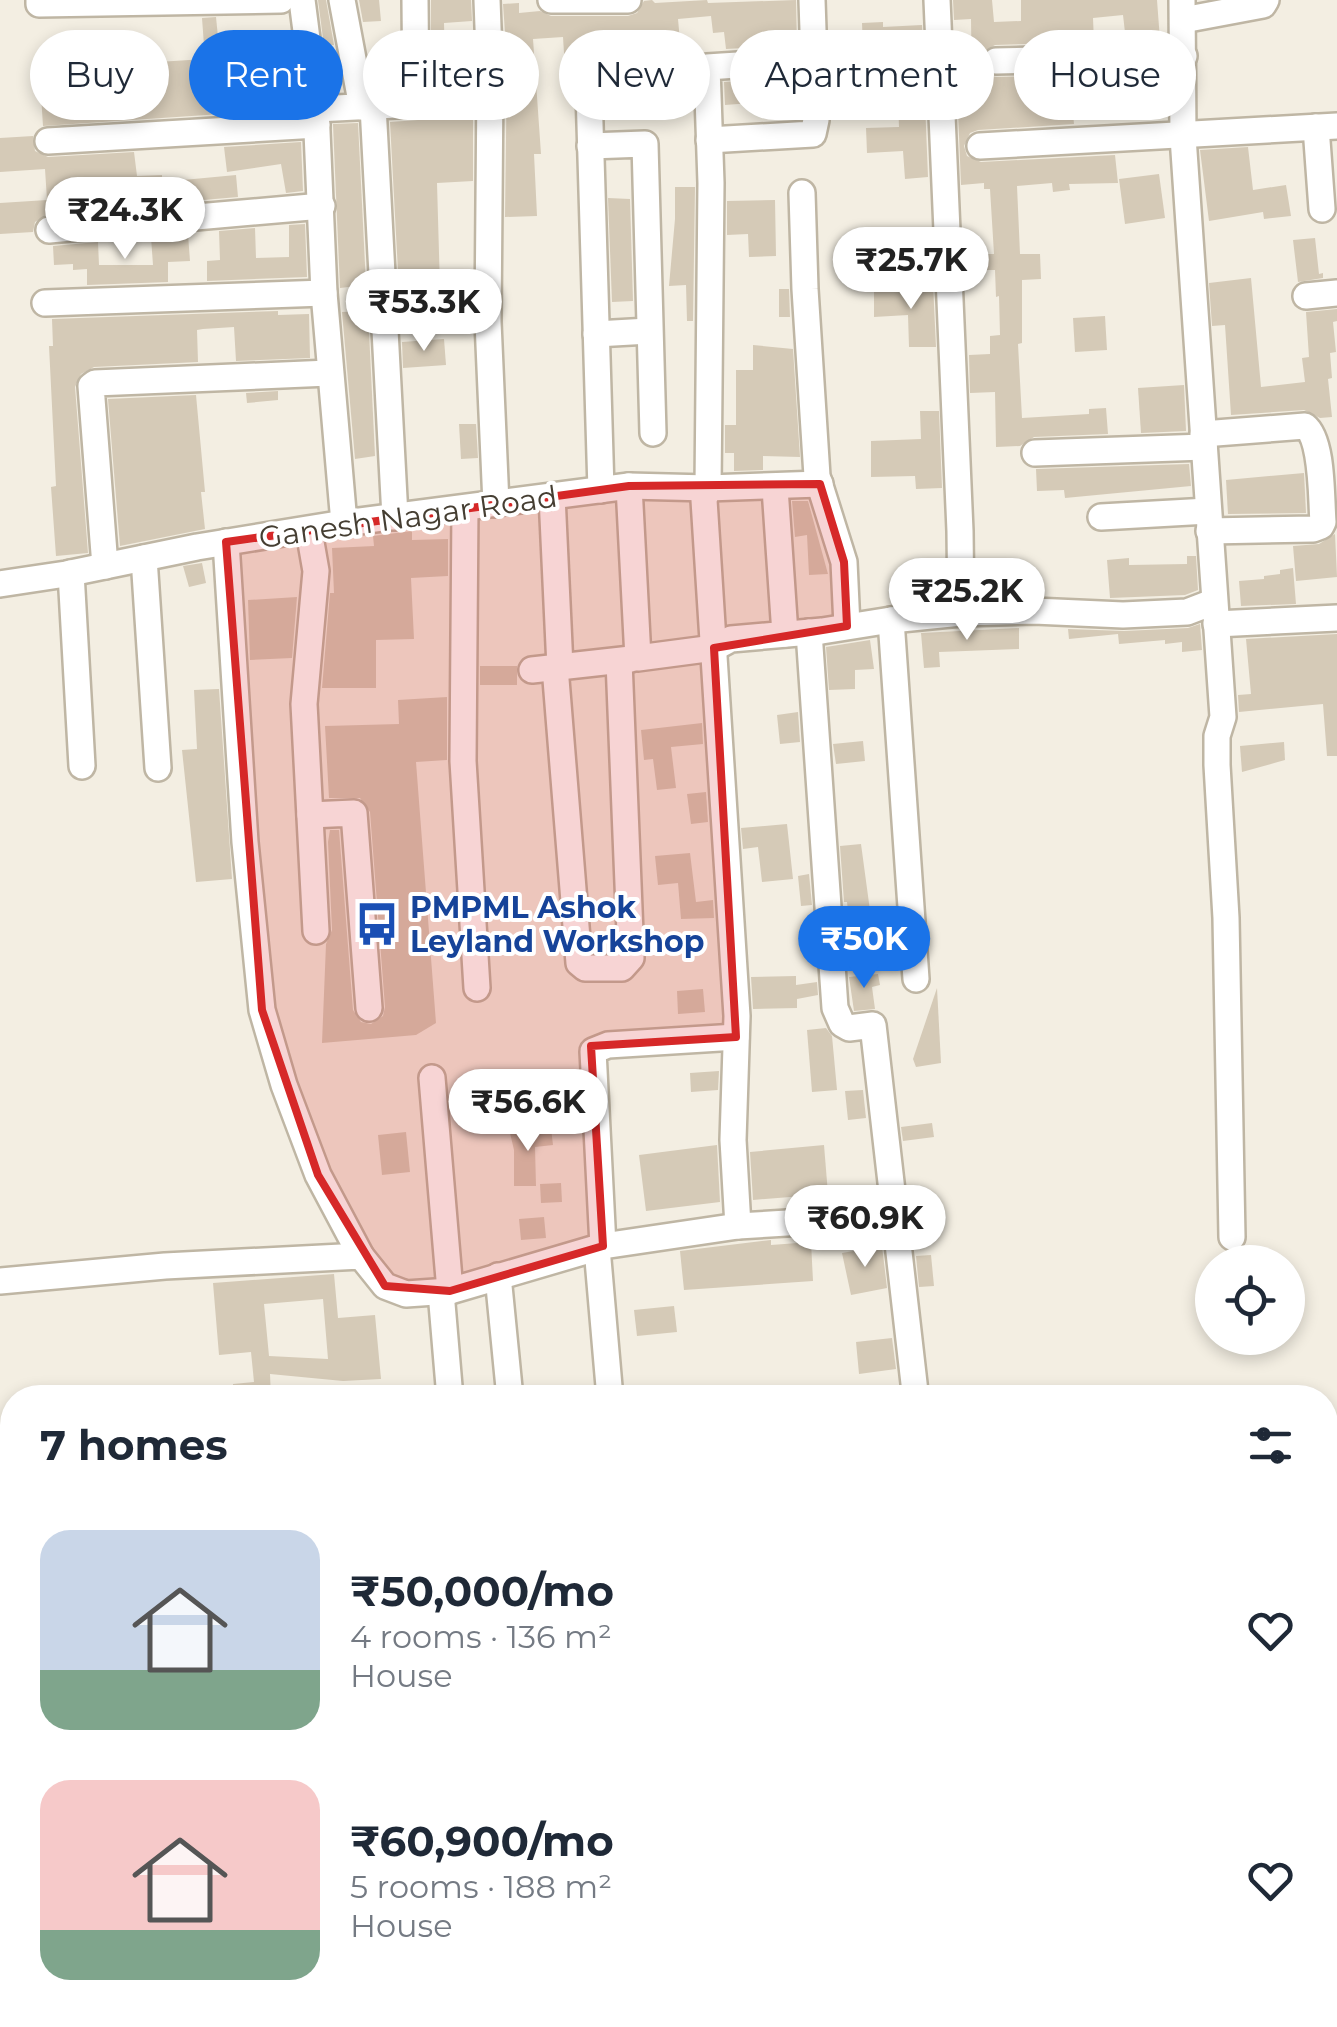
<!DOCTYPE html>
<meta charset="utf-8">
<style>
:root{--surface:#fff;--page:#f2f2f3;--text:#1f2937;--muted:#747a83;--accent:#1a73e8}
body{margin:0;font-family:Montserrat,sans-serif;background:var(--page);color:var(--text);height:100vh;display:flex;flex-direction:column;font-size:38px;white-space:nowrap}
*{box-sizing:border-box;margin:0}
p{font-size:32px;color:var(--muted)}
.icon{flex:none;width:55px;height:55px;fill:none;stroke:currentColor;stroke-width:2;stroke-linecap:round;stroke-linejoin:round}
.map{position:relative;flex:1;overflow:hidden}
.details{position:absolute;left:0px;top:1385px;width:1338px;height:642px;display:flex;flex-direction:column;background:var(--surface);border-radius:40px 40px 0 0;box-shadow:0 5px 15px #0003}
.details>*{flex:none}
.hud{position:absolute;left:30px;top:30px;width:1278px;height:90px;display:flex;gap:20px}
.buttons{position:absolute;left:1195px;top:1245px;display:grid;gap:20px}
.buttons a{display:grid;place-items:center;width:110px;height:110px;border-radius:50%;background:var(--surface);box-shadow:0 5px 15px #0003;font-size:50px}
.price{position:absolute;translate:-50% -85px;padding:0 22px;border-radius:35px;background:#fff;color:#222;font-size:32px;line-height:65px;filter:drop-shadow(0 2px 5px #0008)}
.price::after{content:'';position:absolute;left:50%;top:60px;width:30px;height:22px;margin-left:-15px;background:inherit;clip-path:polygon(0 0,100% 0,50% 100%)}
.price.current{background:var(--accent);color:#fff}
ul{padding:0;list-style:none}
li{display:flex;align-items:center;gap:30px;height:250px;padding:0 40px}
li span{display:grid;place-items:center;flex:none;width:280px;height:200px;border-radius:30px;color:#555}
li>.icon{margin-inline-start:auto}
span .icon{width:120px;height:120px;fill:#fffc;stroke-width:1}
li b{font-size:42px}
h2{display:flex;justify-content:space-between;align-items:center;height:120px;padding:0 40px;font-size:42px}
.chip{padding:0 35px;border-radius:45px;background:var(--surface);box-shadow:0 5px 15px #0003;font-size:35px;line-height:90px}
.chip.current{background:var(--accent);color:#fff}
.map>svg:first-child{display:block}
</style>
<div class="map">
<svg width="1337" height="2027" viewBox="0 0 1337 2027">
<rect width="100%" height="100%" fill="#f3eee2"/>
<g fill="#d5cab7" fill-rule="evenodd">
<path d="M 318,0 L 326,0 L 334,45 L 324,46 Z"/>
<path d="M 359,0 L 379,0 L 381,21 L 363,22 Z"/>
<path d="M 431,0 L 471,0 L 472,21 L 444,23 L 445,64 L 473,63 L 473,181 L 437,183 L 440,288 L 399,290 L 390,122 L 418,120 L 431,111 Z"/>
<path d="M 652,0 L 655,3 L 707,0 L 708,3 L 796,0 L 797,45 L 726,49 L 724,32 L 713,33 L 711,16 L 678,19 L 681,52 L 662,53 L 662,48 L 625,54 L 629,71 L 606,73 L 605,67 L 565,69 L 563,37 L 533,39 L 541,154 L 534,154 L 537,216 L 505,217 L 507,61 L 503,4 L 519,3 L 519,13 L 540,11 L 551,16 L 628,16 L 637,13 L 644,1 Z"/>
<path d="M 953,0 L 992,0 L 994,22 L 1021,21 L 1021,0 L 1157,0 L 1160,40 L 1126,41 L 1123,15 L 1093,18 L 1094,42 L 995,45 L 982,52 L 980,62 L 987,75 L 996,77 L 1159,73 L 1161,94 L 1072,103 L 1074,124 L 978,130 L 970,133 L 964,146 L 967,156 L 981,162 L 1115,155 L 1118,183 L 1069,184 L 1070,190 L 1053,192 L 1052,183 L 1017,186 L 1020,254 L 1040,254 L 1041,279 L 1022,280 L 1022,343 L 1018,344 L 1022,418 L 1089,414 L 1089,409 L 1106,408 L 1108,434 L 1034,437 L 1020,446 L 996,447 L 995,392 L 970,393 L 969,355 L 990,354 L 990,336 L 1000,335 L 999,296 L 996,297 L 995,270 L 965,270 L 964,254 L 994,254 L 990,189 L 984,189 L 984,183 L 961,185 L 957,86 L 972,86 L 971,19 L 954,20 Z"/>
<path d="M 216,17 L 218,37 L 290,32 L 300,110 L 259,112 L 257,81 L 219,84 L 221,114 L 43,126 L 41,95 L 62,94 L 60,66 L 53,67 L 51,47 L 129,40 L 130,61 L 106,63 L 108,93 L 144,91 L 142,63 L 205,59 L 202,18 Z"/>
<path d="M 883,22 L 883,27 L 922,25 L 923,49 L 884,52 L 885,71 L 840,73 L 842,97 L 832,97 L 830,50 L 863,48 L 862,23 Z"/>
<path d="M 371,69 L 399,69 L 400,89 L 375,90 Z"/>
<path d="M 798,77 L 799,104 L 775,106 L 775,101 L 725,105 L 724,82 Z"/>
<path d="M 924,77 L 928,177 L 905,179 L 903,151 L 867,153 L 866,128 L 899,127 L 898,100 L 879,101 L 878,79 Z"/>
<path d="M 358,123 L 366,285 L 340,288 L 333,124 Z"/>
<path d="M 33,136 L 35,151 L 48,157 L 134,152 L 137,176 L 162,175 L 162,182 L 236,175 L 238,197 L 123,207 L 123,186 L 91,189 L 92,210 L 47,214 L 35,222 L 33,232 L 0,234 L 0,203 L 47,200 L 45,169 L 0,172 L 0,138 Z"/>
<path d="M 301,142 L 303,191 L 286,193 L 281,164 L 227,172 L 224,147 Z"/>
<path d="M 1248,147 L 1253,190 L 1286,185 L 1291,216 L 1264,219 L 1263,212 L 1209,221 L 1200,150 Z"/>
<path d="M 1159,174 L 1165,218 L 1125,224 L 1119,179 Z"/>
<path d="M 675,187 L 695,187 L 693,321 L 687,321 L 686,285 L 669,286 L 675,219 Z"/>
<path d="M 608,198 L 630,199 L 633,301 L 612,302 Z"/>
<path d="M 775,200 L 776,256 L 749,257 L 748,234 L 727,235 L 727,201 Z"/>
<path d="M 305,224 L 307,277 L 207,281 L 207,261 L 220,260 L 219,231 L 255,228 L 256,258 L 289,257 L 289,225 Z"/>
<path d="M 188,234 L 190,261 L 168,262 L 168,282 L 87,285 L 87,269 L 73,270 L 73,264 L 54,265 L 53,246 L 98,242 L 99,265 L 153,265 L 151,237 Z"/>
<path d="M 1315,238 L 1319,274 L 1323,273 L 1323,278 L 1298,282 L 1293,240 Z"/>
<path d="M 1251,278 L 1261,387 L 1305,382 L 1302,358 L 1309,357 L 1306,312 L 1337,309 L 1337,321 L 1333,322 L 1336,352 L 1330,353 L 1332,378 L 1328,379 L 1332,417 L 1320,418 L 1304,410 L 1231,415 L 1225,325 L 1212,326 L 1209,283 Z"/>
<path d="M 933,284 L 936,347 L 909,347 L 908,315 L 874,317 L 874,292 L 909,292 L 909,285 Z"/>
<path d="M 779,289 L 789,289 L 790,317 L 779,317 Z"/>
<path d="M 278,311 L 278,315 L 309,314 L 310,358 L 236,361 L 234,327 L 203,329 L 197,330 L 198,362 L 94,367 L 81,374 L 75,387 L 88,553 L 56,556 L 51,487 L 56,486 L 49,346 L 53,346 L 52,319 Z"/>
<path d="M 368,311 L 375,456 L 355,459 L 342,312 Z"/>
<path d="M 1105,316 L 1107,350 L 1075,352 L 1073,318 Z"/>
<path d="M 444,339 L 446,365 L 403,368 L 402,342 Z"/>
<path d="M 753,345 L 793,349 L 800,457 L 763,456 L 763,470 L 734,471 L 734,453 L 725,453 L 725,425 L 736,425 L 736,370 L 753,370 Z"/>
<path d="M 1184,385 L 1186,431 L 1141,433 L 1138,388 Z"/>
<path d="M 278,391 L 278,400 L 247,403 L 246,393 Z"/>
<path d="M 196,395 L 205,492 L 201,492 L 205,529 L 120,546 L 108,399 Z"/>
<path d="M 920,411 L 939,411 L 942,488 L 916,489 L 915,476 L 871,477 L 871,441 L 921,439 Z"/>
<path d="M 459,424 L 476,424 L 478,458 L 461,459 Z"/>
<path d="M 1189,464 L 1191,486 L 1065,498 L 1064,490 L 1037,491 L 1036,469 Z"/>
<path d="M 1304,473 L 1306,513 L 1228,514 L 1226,480 Z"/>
<path d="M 792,501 L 808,501 L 828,574 L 809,575 L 807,535 L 795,537 Z"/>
<path d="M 412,531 L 412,540 L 448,539 L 448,576 L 411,578 L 414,639 L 376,640 L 376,688 L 322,688 L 330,593 L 334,593 L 332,548 L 374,546 L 373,536 Z"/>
<path d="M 1335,534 L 1337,577 L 1296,581 L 1293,546 L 1319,544 Z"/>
<path d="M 1187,556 L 1196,556 L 1198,590 L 1185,595 L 1110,598 L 1107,560 L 1129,558 L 1129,565 L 1187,564 Z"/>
<path d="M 202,563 L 206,583 L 189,587 L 183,566 Z"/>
<path d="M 1293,568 L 1296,604 L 1241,606 L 1239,581 L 1264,579 L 1264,576 L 1280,574 L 1280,570 Z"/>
<path d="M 944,571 L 945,598 L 897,603 L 895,573 Z"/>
<path d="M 996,583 L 997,596 L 977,596 L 977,584 Z"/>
<path d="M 297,597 L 292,658 L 250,660 L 248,600 Z"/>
<path d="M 1200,624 L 1202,650 L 1182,652 L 1182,642 L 1165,644 L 1165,640 L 1119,644 L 1118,634 L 1069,639 L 1068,629 L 1124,631 L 1188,628 Z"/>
<path d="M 1019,628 L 1019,649 L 939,652 L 940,667 L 924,668 L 921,633 Z"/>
<path d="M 1337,634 L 1337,756 L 1327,756 L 1323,704 L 1239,712 L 1238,695 L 1251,694 L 1246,639 Z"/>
<path d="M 870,640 L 874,669 L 855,670 L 855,689 L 829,690 L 826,647 Z"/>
<rect x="480" y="666" width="37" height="19"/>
<path d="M 219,689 L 232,879 L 196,882 L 182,750 L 197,749 L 194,690 Z"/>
<path d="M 447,697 L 447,760 L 416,762 L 436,1023 L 416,1035 L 322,1043 L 326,944 L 332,930 L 328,842 L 330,830 L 339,830 L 353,1010 L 361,1022 L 371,1024 L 383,1016 L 385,1007 L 370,812 L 360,798 L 329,798 L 325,726 L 399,724 L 398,700 Z"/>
<path d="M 798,712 L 800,742 L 780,744 L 777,715 Z"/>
<path d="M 702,723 L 703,744 L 671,747 L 676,788 L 657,790 L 653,759 L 644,760 L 641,730 Z"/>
<path d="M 863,741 L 865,761 L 836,764 L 833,744 Z"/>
<path d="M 1284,742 L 1285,760 L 1242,772 L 1240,746 Z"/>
<path d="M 706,792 L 708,822 L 691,824 L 687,794 Z"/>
<path d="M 787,824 L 793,879 L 762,882 L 758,847 L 743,849 L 741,828 Z"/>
<path d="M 861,844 L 871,918 L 849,920 L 847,902 L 844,902 L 840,846 Z"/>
<path d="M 690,853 L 696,902 L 713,900 L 714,918 L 681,919 L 678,883 L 658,885 L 655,856 Z"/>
<path d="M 809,874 L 812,905 L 801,906 L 798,876 Z"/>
<path d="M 878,974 L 880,985 L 872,987 L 875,1009 L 854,1011 L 849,977 Z"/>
<path d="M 796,976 L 796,985 L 817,982 L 818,995 L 797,999 L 797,1008 L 753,1009 L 751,977 Z"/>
<path d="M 937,988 L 941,1063 L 916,1067 L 913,1059 Z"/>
<path d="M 703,989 L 705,1012 L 678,1014 L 677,991 Z"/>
<path d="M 826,1028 L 832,1036 L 837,1090 L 812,1092 L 807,1030 Z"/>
<path d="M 719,1071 L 718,1090 L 691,1092 L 690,1073 Z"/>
<path d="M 863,1090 L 866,1118 L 848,1120 L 845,1091 Z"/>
<path d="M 932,1123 L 934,1137 L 903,1141 L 901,1127 Z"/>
<path d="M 551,1128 L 553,1145 L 535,1147 L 536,1186 L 514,1186 L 514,1150 L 510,1133 Z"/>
<path d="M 406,1132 L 410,1172 L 382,1175 L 378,1135 Z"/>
<path d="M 717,1145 L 720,1202 L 646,1211 L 639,1155 Z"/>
<path d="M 824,1145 L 828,1194 L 753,1200 L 750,1152 Z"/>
<path d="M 561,1183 L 562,1202 L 541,1203 L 540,1184 Z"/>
<path d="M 544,1217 L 546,1238 L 521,1240 L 519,1219 Z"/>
<path d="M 771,1240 L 771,1245 L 811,1242 L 813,1281 L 684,1290 L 680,1251 Z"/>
<path d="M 882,1246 L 887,1288 L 851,1295 L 842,1253 Z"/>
<path d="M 931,1255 L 934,1286 L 919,1287 L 916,1256 Z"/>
<path d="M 334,1274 L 338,1318 L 375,1315 L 381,1379 L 343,1381 L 270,1374 L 271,1398 L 233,1398 L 233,1384 L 254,1382 L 251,1352 L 219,1355 L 213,1283 ZM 323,1299 L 328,1359 L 269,1356 L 264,1304 Z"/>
<path d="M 674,1306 L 677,1332 L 637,1336 L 634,1310 Z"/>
<path d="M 892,1338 L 896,1369 L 859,1374 L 856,1342 Z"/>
</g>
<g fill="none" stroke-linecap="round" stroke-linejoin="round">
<g stroke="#bfb6a4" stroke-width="30">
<g id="minor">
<path d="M 39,0 L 39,4 L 281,0"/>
<path d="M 302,0 L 316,109 L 324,293 L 344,523"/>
<path d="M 342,0 L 362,107"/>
<path d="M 487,0 L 490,81 L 488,322 L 496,504"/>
<path d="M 551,0 L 628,0"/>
<path d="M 937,0 L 960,531 L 961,613"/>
<path d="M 1182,0 L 1183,137 L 1223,717 L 1217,736 L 1217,765 L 1226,918 L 1232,1237"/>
<path d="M 1183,20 L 1263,5 L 1266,0"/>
<path d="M 996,61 L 1184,56"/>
<path d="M 589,91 L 601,490"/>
<path d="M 373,106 L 395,517"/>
<path d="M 316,109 L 416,104 L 415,0"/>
<path d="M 1316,127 L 1322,209"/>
<path d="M 709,140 L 813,134 L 816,120 L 812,0"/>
<path d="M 48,141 L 317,125"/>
<path d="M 590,146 L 645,144 L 653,433"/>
<path d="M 980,146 L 1337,126"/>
<path d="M 802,193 L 805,289 L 817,476 L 844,562 L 847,626"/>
<path d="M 49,230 L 322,206"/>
<path d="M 1306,296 L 1337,293"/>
<path d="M 45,303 L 324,293"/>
<path d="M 596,334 L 649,331"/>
<path d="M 1203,434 L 1305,426 C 1323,440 1321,498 1323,522 L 1321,526 L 1313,529 L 1209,531"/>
<path d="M 1035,453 L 1204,447"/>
<path d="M 629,486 L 638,658 L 714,648 L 731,639 L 822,631 L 891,620 L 961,613 L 1034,611 L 1123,615 L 1187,612 L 1213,602"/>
<path d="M 775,488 L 785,634"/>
<path d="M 552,496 L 560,667"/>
<path d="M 465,508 L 463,761 L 477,988"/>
<path d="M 1101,517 L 1208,511"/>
<path d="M 309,531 L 316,571 L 304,704 L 316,931"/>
<path d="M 226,542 L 245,842 L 262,1010 L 284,1085 L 318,1175 L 361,1256"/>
<path d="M 144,558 L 158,768"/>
<path d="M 105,566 L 91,386 L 95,383 L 329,373"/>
<path d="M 71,573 L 82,766"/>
<path d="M 0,584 L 66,574 L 197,547 L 344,523 L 629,486 L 708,488 L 820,484"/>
<path d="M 891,620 L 916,979"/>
<path d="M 1216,624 L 1337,618"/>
<path d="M 809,632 L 835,1008 L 842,1024 L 849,1028 L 873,1025 L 915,1392"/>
<path d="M 555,667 L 579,963 L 585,968 L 622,968 L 631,958 L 619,661"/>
<path d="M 532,670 L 631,659"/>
<path d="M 310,815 L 354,813 L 369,1008"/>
<path d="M 432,1078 L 450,1291"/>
<path d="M 738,1226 L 733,1140 L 737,1016 L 704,500 L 708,488 L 711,183 L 707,67 L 814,60"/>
<path d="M 603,1246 L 593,1051 L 608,1045 L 736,1037"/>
<path d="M 597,1248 L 610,1398"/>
<path d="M 498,1276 L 510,1398"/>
<path d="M 0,1281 L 165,1266 L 361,1256 L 385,1286 L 406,1294 L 450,1291 L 603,1246 L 738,1226 L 837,1220"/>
<path d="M 441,1292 L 450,1398"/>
<path d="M 0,1753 L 12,1752"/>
</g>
</g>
<use href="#minor" stroke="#fff" stroke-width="25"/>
</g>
<path fill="#d62828" fill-opacity="0.2" stroke="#d62828" stroke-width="8" stroke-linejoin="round" d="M 820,484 L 844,562 L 847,626 L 714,648 L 736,1037 L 591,1046 L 603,1246 L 450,1291 L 385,1286 L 318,1175 L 262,1010 L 226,542 L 629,486 Z"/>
<defs>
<g id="bus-bare" transform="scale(3.45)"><path d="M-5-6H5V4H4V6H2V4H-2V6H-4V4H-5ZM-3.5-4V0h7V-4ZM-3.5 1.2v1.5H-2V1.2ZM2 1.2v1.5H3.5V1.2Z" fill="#1a4fb4" stroke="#fff" stroke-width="2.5" paint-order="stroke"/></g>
</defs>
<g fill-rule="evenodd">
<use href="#bus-bare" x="377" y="924"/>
</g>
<g text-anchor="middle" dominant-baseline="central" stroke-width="8" stroke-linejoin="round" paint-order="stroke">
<g font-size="30" fill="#453e32" stroke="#fff">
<text transform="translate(408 517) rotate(-8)">Ganesh Nagar Road</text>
</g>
<g font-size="30" font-weight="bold" fill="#164399" stroke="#fff" text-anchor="start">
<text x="410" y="907">PMPML Ashok<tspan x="410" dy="34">Leyland Workshop</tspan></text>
</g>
</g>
</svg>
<div class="buttons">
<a><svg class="icon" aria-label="locate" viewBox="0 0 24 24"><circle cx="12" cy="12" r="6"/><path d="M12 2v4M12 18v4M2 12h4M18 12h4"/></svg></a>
</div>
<b class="price" style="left:125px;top:262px">₹24.3K</b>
<b class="price" style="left:911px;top:312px">₹25.7K</b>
<b class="price" style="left:424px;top:354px">₹53.3K</b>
<b class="price" style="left:967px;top:643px">₹25.2K</b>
<b class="price current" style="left:864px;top:991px">₹50K</b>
<b class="price" style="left:528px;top:1154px">₹56.6K</b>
<b class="price" style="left:865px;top:1270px">₹60.9K</b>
<div class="hud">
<a class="chip">Buy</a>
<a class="chip current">Rent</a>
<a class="chip">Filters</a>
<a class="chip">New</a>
<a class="chip">Apartment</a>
<a class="chip">House</a>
</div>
<section class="details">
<h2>7 homes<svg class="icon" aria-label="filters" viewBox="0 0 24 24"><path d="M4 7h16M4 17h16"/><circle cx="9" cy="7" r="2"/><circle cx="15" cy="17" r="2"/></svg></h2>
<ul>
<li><span style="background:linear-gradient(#c9d6e8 70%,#7fa58c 0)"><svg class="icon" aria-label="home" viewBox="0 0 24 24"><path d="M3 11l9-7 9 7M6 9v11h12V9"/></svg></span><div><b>₹50,000/mo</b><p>4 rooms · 136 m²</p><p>House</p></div><svg class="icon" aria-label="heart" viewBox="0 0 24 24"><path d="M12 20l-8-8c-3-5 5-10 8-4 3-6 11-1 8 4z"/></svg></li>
<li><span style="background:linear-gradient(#f6c9c9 75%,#7fa58c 0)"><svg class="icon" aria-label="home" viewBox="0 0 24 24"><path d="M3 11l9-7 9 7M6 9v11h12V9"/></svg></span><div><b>₹60,900/mo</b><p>5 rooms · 188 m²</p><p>House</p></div><svg class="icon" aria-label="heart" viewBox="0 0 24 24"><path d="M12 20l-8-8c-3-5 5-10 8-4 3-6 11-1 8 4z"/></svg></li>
</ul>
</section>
</div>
